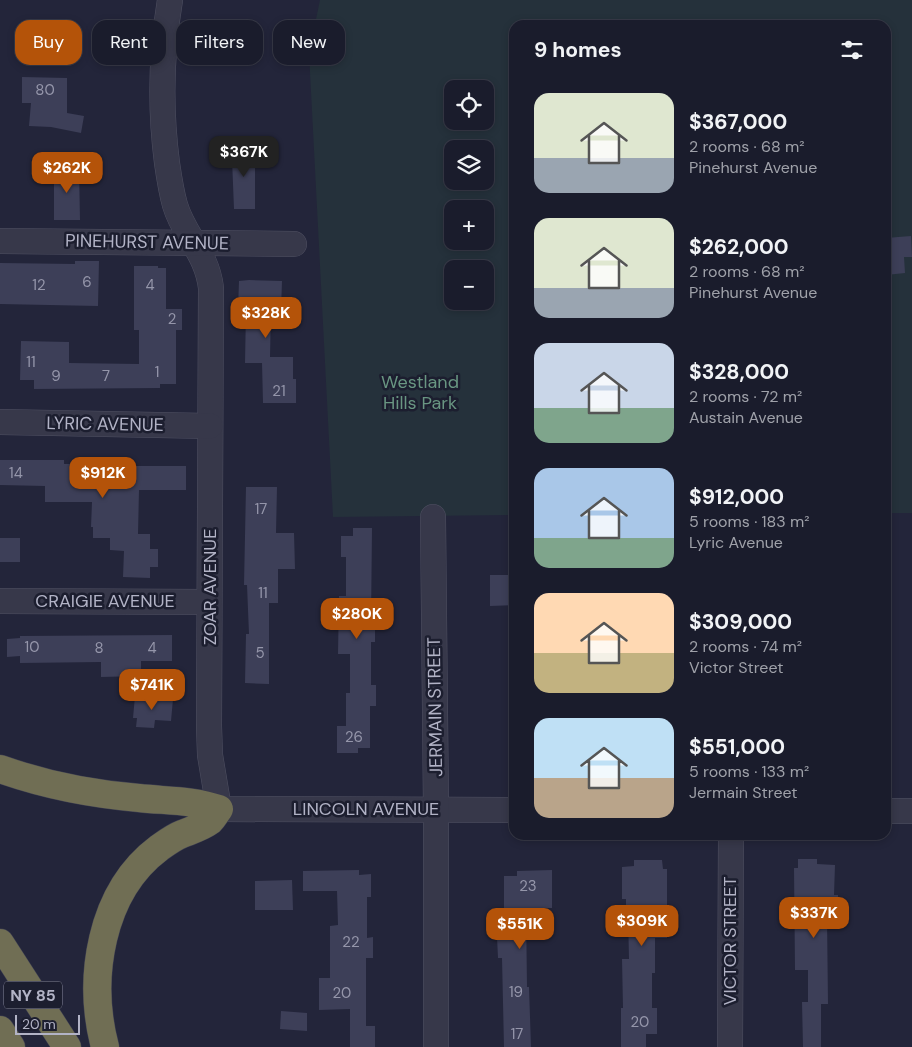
<!DOCTYPE html>
<meta charset="utf-8">
<style>
:root{--surface:#1a1c2c;--page:#232534;--text:#f1f3f6;--muted:#9fa1a9;--line:#383a48;--accent:#b45309}
body{margin:0;font-family:"DM Sans",sans-serif;background:var(--page);color:var(--text);height:100vh;display:flex;flex-direction:column;font-size:19px;white-space:nowrap}
*{box-sizing:border-box;margin:0}
p{font-size:16px;color:var(--muted)}
.icon{flex:none;width:28px;height:28px;fill:none;stroke:currentColor;stroke-width:2;stroke-linecap:round;stroke-linejoin:round}
.map{position:relative;flex:1;overflow:hidden}
.side{position:absolute;left:509px;top:20px;width:382px;height:820px;display:flex;flex-direction:column;background:var(--surface);border-radius:15px;box-shadow:0 2px 8px #0003,0 0 0 1px var(--line)}
.side>*{flex:none}
.banner{position:absolute;left:15px;top:20px;width:419px;height:45px;display:flex;gap:10px}
.tools{position:absolute;left:444px;top:80px;display:grid;gap:10px}
.tools a{display:grid;place-items:center;width:50px;height:50px;border-radius:10px;background:var(--surface);box-shadow:0 2px 8px #0003,0 0 0 1px var(--line);font-size:25px}
.scale{position:absolute;left:15px;bottom:12px;width:65px;box-sizing:border-box;padding-left:5px;border:2px solid #b2b3c6;border-top:0;font-size:14px;line-height:18px;white-space:nowrap;color:#b2b3c6;-webkit-text-stroke:4px #1c1e2f;paint-order:stroke}
.price{position:absolute;translate:-50% -42px;padding:0 11px;border-radius:10px;background:var(--accent);color:#fff;font-size:16px;line-height:32px;filter:drop-shadow(0 1px 2px #0008)}
.price::after{content:'';position:absolute;left:50%;top:30px;width:15px;height:11px;margin-left:-8px;background:inherit;clip-path:polygon(0 0,100% 0,50% 100%)}
.price.selected{background:#222;color:#fff}
ul{padding:0;list-style:none}
li{display:flex;align-items:center;gap:15px;height:125px;padding:0 25px}
li span{display:grid;place-items:center;flex:none;width:140px;height:100px;border-radius:15px;color:#555}
li>.icon{margin-inline-start:auto}
span .icon{width:60px;height:60px;fill:#fffc;stroke-width:1}
li b{font-size:21px}
h2{display:flex;justify-content:space-between;align-items:center;height:60px;padding:0 25px;font-size:21px}
.chip{padding:0 18px;border-radius:15px;background:var(--surface);box-shadow:0 2px 8px #0003,0 0 0 1px var(--line);font-size:18px;line-height:45px}
.chip.selected{background:var(--accent);color:#fff}
.map>svg:first-child{display:block}
</style>
<div class="map">
<svg width="912" height="1047" viewBox="0 0 912 1047">
<rect width="100%" height="100%" fill="#23253a"/>
<path fill="#25313b" fill-rule="evenodd" d="M 320,0 L 912,0 L 912,513 L 886,513 L 886,25 L 514,25 L 514,515 L 333,517 L 309,53 ZM 452,89 L 485,89 L 485,121 L 452,121 ZM 452,149 L 485,149 L 485,181 L 452,181 ZM 452,209 L 485,209 L 485,241 L 452,241 ZM 452,269 L 485,269 L 485,301 L 452,301 Z"/>
<g fill="#3d3f58">
<path d="M 22,77 L 67,78 L 67,113 L 84,116 L 81,133 L 51,127 L 29,126 L 31,103 L 22,103 Z"/>
<path d="M 234,147 L 253,147 L 253,159 L 255,158 L 255,209 L 234,209 L 232,159 L 234,159 Z"/>
<path d="M 54,167 L 79,167 L 80,220 L 54,220 Z"/>
<path d="M 911,236 L 912,257 L 904,257 L 905,273 L 886,275 L 886,238 Z"/>
<path d="M 75,261 L 99,261 L 98,306 L 0,304 L 0,263 L 75,264 Z"/>
<path d="M 134,266 L 158,266 L 158,268 L 166,268 L 166,309 L 182,309 L 182,330 L 176,330 L 176,384 L 160,384 L 160,388 L 34,389 L 34,380 L 20,380 L 21,341 L 69,342 L 69,363 L 139,364 L 139,330 L 134,330 Z"/>
<path d="M 249,280 L 282,281 L 281,311 L 271,311 L 270,357 L 293,357 L 293,379 L 296,379 L 296,403 L 263,403 L 262,363 L 245,363 L 246,309 L 238,309 L 239,281 Z"/>
<path d="M 0,460 L 64,460 L 64,464 L 114,463 L 135,466 L 186,466 L 186,490 L 139,490 L 138,534 L 150,534 L 150,549 L 158,549 L 158,567 L 150,567 L 150,578 L 123,577 L 124,551 L 110,550 L 110,538 L 93,538 L 93,527 L 91,527 L 92,502 L 45,502 L 45,486 L 0,485 Z"/>
<path d="M 246,487 L 277,487 L 276,533 L 294,533 L 295,569 L 278,569 L 278,603 L 269,603 L 269,684 L 245,683 L 246,634 L 249,634 L 247,585 L 244,585 Z"/>
<path d="M 353,528 L 372,528 L 371,621 L 375,621 L 375,642 L 371,642 L 371,685 L 376,685 L 376,706 L 370,706 L 370,748 L 358,748 L 358,753 L 337,753 L 337,726 L 346,726 L 346,693 L 350,693 L 350,654 L 338,654 L 339,596 L 346,596 L 346,557 L 341,557 L 341,536 L 353,536 Z"/>
<rect x="0" y="538" width="20" height="24"/>
<path d="M 490,575 L 514,575 L 514,605 L 490,606 Z"/>
<path d="M 172,635 L 172,661 L 141,661 L 141,676 L 101,677 L 101,662 L 20,663 L 20,656 L 7,657 L 7,639 L 20,638 L 20,636 Z"/>
<path d="M 135,696 L 173,699 L 171,721 L 155,720 L 154,728 L 136,727 L 137,718 L 133,718 Z"/>
<path d="M 798,859 L 817,859 L 817,864 L 835,865 L 834,895 L 838,895 L 838,917 L 827,916 L 828,1004 L 821,1004 L 821,1047 L 803,1047 L 802,1002 L 808,1002 L 808,970 L 795,970 L 794,868 L 798,868 Z"/>
<path d="M 634,860 L 662,860 L 663,869 L 667,869 L 667,938 L 655,938 L 655,973 L 652,973 L 652,1008 L 657,1008 L 657,1034 L 646,1034 L 646,1047 L 621,1047 L 621,1008 L 623,1008 L 622,959 L 629,959 L 628,915 L 626,915 L 626,899 L 622,899 L 622,867 L 634,866 Z"/>
<path d="M 359,870 L 359,875 L 371,874 L 371,897 L 367,897 L 367,938 L 373,937 L 373,958 L 366,958 L 366,1026 L 375,1026 L 375,1047 L 350,1047 L 350,1009 L 319,1010 L 319,978 L 330,978 L 330,926 L 338,925 L 337,891 L 303,891 L 303,871 Z"/>
<path d="M 552,870 L 552,908 L 526,908 L 527,987 L 529,987 L 531,1047 L 504,1047 L 502,958 L 498,958 L 497,937 L 504,937 L 504,876 L 517,876 L 517,871 Z"/>
<path d="M 292,880 L 293,910 L 255,910 L 255,881 Z"/>
<path d="M 281,1011 L 307,1013 L 307,1031 L 280,1029 Z"/>
</g>
<g fill="none" stroke-linecap="round" stroke-linejoin="round">
<g stroke="#4f5062" stroke-width="26">
<g id="minor">
<path d="M 170,0 C 161,54 160,109 167,163 C 169,177 171,191 175,205 C 184,236 207,253 211,288 L 209,726 L 210,755 L 219,809 L 514,810"/>
<path d="M 0,241 L 294,244"/>
<path d="M 0,422 L 210,426"/>
<path d="M 433,517 L 436,809 L 436,1047"/>
<path d="M 0,601 L 209,602"/>
<path d="M 886,811 L 912,811"/>
<path d="M 730,1047 L 731,835"/>
</g>
</g>
<g stroke="#3f4052" stroke-width="29">
<g id="highway">
<path d="M 0,769 C 45,785 91,794 139,798 C 167,801 193,800 219,809 C 216,813 214,817 210,821 C 202,827 192,830 182,834 C 174,837 166,843 159,848 C 100,892 87,979 105,1047"/>
<path d="M 0,943 L 67,1047"/>
<path d="M 0,1030 L 11,1047"/>
</g>
</g>
<use href="#minor" stroke="#37384a" stroke-width="25"/>
<use href="#highway" stroke="#706e54" stroke-width="28"/>
</g>
<g text-anchor="middle" dominant-baseline="central" stroke-width="5" stroke-linejoin="round" paint-order="stroke">
<g font-size="15" fill="#9596aa">
<text x="45" y="90">80</text>
<text x="87" y="282">6</text>
<text x="39" y="285">12</text>
<text x="150" y="285">4</text>
<text x="172" y="319">2</text>
<text x="31" y="362">11</text>
<text x="157" y="372">1</text>
<text x="56" y="376">9</text>
<text x="106" y="376">7</text>
<text x="279" y="391">21</text>
<text x="16" y="473">14</text>
<text x="261" y="509">17</text>
<text x="263" y="593">11</text>
<text x="32" y="647">10</text>
<text x="99" y="648">8</text>
<text x="152" y="648">4</text>
<text x="260" y="653">5</text>
<text x="354" y="737">26</text>
<text x="528" y="886">23</text>
<text x="351" y="942">22</text>
<text x="516" y="992">19</text>
<text x="342" y="993">20</text>
<text x="640" y="1022">20</text>
<text x="517" y="1034">17</text>
</g>
<rect fill="#1c1e2f" stroke="#858699" stroke-width="1" x="4" y="981.5" width="58" height="27" rx="4"/>
<g font-size="16" font-weight="bold" fill="#b2b3c6">
<text x="33" y="995">NY 85</text>
</g>
<g font-size="18" fill="#b2b3c6" stroke="#1c1e2f">
<text transform="translate(147 242) rotate(1)">PINEHURST AVENUE</text>
<text transform="translate(105 424) rotate(1)">LYRIC AVENUE</text>
<text transform="translate(210 587) rotate(-90)">ZOAR AVENUE</text>
<text x="105" y="601">CRAIGIE AVENUE</text>
<text transform="translate(435 707) rotate(-91)">JERMAIN STREET</text>
<text x="366" y="809">LINCOLN AVENUE</text>
<text transform="translate(730 941) rotate(-90)">VICTOR STREET</text>
</g>
<g font-size="18" fill="#699682" stroke="#1c1e2f">
<text x="420" y="382">Westland<tspan x="420" dy="21">Hills Park</tspan></text>
</g>
</g>
</svg>
<div class="tools">
<a><svg class="icon" aria-label="locate" viewBox="0 0 24 24"><circle cx="12" cy="12" r="6"/><path d="M12 2v4M12 18v4M2 12h4M18 12h4"/></svg></a>
<a><svg class="icon" aria-label="layers" viewBox="0 0 24 24"><path d="M12 4l9 5-9 5-9-5zM3 14l9 5 9-5"/></svg></a>
<a>+</a>
<a>−</a>
</div>
<div class="scale">20 m</div>
<b class="price selected" style="left:244px;top:178px">$367K</b>
<b class="price" style="left:67px;top:194px">$262K</b>
<b class="price" style="left:266px;top:339px">$328K</b>
<b class="price" style="left:103px;top:499px">$912K</b>
<b class="price" style="left:357px;top:640px">$280K</b>
<b class="price" style="left:152px;top:711px">$741K</b>
<b class="price" style="left:814px;top:939px">$337K</b>
<b class="price" style="left:642px;top:947px">$309K</b>
<b class="price" style="left:520px;top:950px">$551K</b>
<div class="banner">
<a class="chip selected">Buy</a>
<a class="chip">Rent</a>
<a class="chip">Filters</a>
<a class="chip">New</a>
</div>
<section class="side">
<h2>9 homes<svg class="icon" aria-label="filters" viewBox="0 0 24 24"><path d="M4 7h16M4 17h16"/><circle cx="9" cy="7" r="2"/><circle cx="15" cy="17" r="2"/></svg></h2>
<ul>
<li><span style="background:linear-gradient(#dfe7d0 65%,#9aa5b1 0)"><svg class="icon" aria-label="home" viewBox="0 0 24 24"><path d="M3 11l9-7 9 7M6 9v11h12V9"/></svg></span><div><b>$367,000</b><p>2 rooms · 68 m²</p><p>Pinehurst Avenue</p></div></li>
<li><span style="background:linear-gradient(#dfe7d0 70%,#9aa5b1 0)"><svg class="icon" aria-label="home" viewBox="0 0 24 24"><path d="M3 11l9-7 9 7M6 9v11h12V9"/></svg></span><div><b>$262,000</b><p>2 rooms · 68 m²</p><p>Pinehurst Avenue</p></div></li>
<li><span style="background:linear-gradient(#c9d6e8 65%,#7fa58c 0)"><svg class="icon" aria-label="home" viewBox="0 0 24 24"><path d="M3 11l9-7 9 7M6 9v11h12V9"/></svg></span><div><b>$328,000</b><p>2 rooms · 72 m²</p><p>Austain Avenue</p></div></li>
<li><span style="background:linear-gradient(#a9c7e8 70%,#7fa58c 0)"><svg class="icon" aria-label="home" viewBox="0 0 24 24"><path d="M3 11l9-7 9 7M6 9v11h12V9"/></svg></span><div><b>$912,000</b><p>5 rooms · 183 m²</p><p>Lyric Avenue</p></div></li>
<li><span style="background:linear-gradient(#ffd9b3 60%,#c2b280 0)"><svg class="icon" aria-label="home" viewBox="0 0 24 24"><path d="M3 11l9-7 9 7M6 9v11h12V9"/></svg></span><div><b>$309,000</b><p>2 rooms · 74 m²</p><p>Victor Street</p></div></li>
<li><span style="background:linear-gradient(#bfe0f5 60%,#b9a48a 0)"><svg class="icon" aria-label="home" viewBox="0 0 24 24"><path d="M3 11l9-7 9 7M6 9v11h12V9"/></svg></span><div><b>$551,000</b><p>5 rooms · 133 m²</p><p>Jermain Street</p></div></li>
</ul>
</section>
</div>
